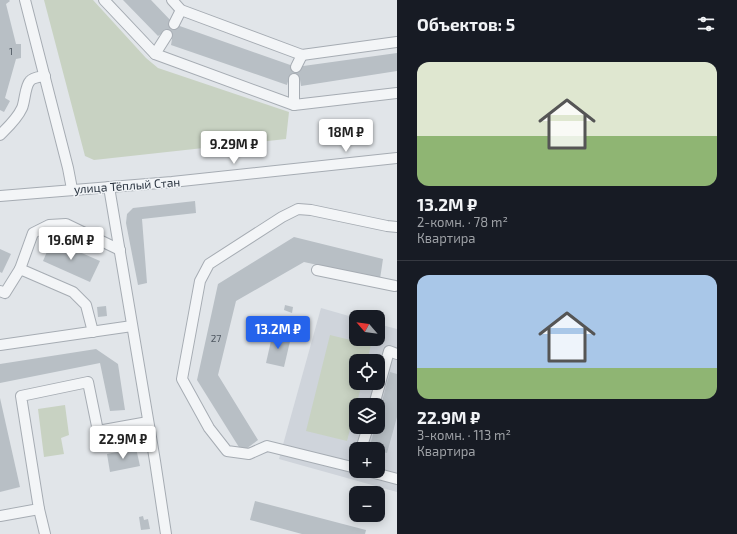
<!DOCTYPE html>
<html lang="ru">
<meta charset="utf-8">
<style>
:root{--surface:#171b24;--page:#20242c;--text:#f1f3f6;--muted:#9ea1a6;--line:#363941;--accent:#2563eb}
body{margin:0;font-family:"Exo 2",sans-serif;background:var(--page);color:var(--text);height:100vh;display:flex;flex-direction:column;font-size:15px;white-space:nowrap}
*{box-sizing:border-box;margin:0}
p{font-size:13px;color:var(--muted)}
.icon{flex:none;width:22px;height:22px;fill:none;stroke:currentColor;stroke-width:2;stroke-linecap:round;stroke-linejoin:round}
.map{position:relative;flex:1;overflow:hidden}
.sheet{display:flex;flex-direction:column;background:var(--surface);width:340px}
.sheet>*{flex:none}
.needle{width:26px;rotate:298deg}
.buttons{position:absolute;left:349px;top:310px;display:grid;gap:8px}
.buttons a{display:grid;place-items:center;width:36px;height:36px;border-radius:8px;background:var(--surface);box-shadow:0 2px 10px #0003;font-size:20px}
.price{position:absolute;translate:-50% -34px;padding:0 9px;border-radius:4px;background:#fff;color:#222;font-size:13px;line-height:26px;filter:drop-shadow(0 1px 2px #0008)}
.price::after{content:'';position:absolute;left:50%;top:24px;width:12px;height:9px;margin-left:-6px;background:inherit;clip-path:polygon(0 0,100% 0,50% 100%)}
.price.active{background:var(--accent);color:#fff}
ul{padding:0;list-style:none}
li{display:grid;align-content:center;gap:8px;height:212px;padding:0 20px}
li+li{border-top:1px solid var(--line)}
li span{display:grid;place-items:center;height:124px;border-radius:12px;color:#555}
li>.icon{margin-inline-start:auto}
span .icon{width:72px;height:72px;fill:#fffc;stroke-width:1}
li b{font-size:17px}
h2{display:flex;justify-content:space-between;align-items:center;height:48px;padding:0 20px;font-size:17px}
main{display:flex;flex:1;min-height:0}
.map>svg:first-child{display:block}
</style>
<main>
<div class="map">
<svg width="397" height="534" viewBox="0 0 397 534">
<rect width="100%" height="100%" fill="#e1e5e9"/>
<path fill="#cfd4db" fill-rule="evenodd" d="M 321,308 L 356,318 L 356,339 L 378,339 L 378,324 L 397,329 L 397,492 L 279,459 ZM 356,361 L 378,361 L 378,383 L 356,383 ZM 356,405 L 378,405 L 378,427 L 356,427 ZM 356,449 L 378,449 L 378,471 L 356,471 Z"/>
<g fill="#c8d2c2">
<path d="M 44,0 L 93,0 L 146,58 L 158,68 L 289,112 L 286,139 L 94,160 L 85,156 Z"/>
<path d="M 330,335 L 371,345 L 367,361 L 356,361 L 356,383 L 362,383 L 347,441 L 306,431 Z"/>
<path d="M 65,405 L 69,435 L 61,438 L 64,454 L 44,457 L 38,409 Z"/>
</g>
<g fill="#b8bfc5">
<path d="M 0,0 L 9,0 L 10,1 L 6,4 L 16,44 L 21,44 L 21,58 L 16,59 L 5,98 L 10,101 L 4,112 L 0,110 Z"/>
<path d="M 123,0 L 151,0 L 174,24 L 296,67 L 397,53 L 397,71 L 301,86 L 300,80 L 289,78 L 287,85 L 171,45 L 172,39 L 164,32 L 158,36 Z"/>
<path d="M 195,201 L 196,213 L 142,219 L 147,283 L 138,285 L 126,223 L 127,214 L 133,208 Z"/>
<path d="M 294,237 L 383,259 L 380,279 L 304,262 L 236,301 L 218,375 L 258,440 L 242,452 L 197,380 L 218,284 Z"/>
<path d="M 52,240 L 100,261 L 90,282 L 43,261 Z"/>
<path d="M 0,249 L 11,254 L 2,273 L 0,272 Z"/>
<path d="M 285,305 L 293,307 L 292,313 L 284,310 Z"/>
<path d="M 106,306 L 107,316 L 98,317 L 97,307 Z"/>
<path d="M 273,332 L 291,337 L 284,367 L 266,363 Z"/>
<path d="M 96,349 L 118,364 L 125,410 L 110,411 L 100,363 L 0,383 L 0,364 Z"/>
<path d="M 390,372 L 397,374 L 397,417 L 387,453 L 378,451 L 378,449 L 369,449 L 375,427 L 378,427 L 378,416 Z"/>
<path d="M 0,398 L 20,487 L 0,492 Z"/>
<path d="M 136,448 L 140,466 L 110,472 L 107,454 Z"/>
<path d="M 255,501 L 366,530 L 365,534 L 302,534 L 250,520 Z"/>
<path d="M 143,516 L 144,520 L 148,519 L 150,529 L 141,530 L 139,517 Z"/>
</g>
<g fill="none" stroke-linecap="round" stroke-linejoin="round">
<g stroke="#a6acb3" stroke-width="12">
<g id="minor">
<path d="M 25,0 L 68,168 L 72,189"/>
<path d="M 104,0 L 155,54 L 294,105 L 397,93"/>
<path d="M 172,0 L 181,10 L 302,55 L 397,42"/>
<path d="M 174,24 L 181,10"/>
<path d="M 155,54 L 167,35"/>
<path d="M 296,67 L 302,55"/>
<path d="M 294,105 L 294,79"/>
<path d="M 0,135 C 8,127 17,119 22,108 C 25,101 25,86 30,81 C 33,77 40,77 45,76"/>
<path d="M 109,187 L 155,461 L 166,534"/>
<path d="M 0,196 L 172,182 L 397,158"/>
<path d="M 20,269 L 33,233 L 49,225 L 66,224 L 120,250"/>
<path d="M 317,270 L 395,286"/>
<path d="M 0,291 L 5,293 L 20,269 L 73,292 L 86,305 L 93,332"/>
<path d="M 0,345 L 132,326"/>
<path d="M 374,405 L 389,351 L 397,354"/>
<path d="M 361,449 L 368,427"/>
<path d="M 356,468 L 267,446 L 249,454 L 227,451 L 209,428 L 182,379 L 200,281 L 209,264 L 282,217 L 298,209 L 311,210 L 387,226 L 397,227"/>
<path d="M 367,471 L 397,479"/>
<path d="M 39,509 L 45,534"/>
<path d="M 0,516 L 39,509 L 21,396 L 88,382 L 98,431 L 148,422"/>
</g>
</g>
<use href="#minor" stroke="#f3f5f7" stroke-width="10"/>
</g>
<g text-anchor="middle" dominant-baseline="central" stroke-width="3" stroke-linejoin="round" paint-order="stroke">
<g font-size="10" fill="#4e5761">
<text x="11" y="51">1</text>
<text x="216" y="338">27</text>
</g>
<g font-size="12" fill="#2a3440" stroke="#f0f3f6">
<text transform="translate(127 185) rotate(-4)">улица Тёплый Стан</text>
</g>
</g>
</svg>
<div class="buttons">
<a><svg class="needle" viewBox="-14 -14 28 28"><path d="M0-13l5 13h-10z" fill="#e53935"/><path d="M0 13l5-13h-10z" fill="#9ea1a6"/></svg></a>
<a><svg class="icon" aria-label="locate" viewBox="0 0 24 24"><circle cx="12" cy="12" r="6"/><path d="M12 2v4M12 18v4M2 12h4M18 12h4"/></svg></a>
<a><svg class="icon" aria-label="layers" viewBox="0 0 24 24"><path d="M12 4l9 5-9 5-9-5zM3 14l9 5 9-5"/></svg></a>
<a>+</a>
<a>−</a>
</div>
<b class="price" style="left:346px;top:153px">18M ₽</b>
<b class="price" style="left:234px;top:165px">9.29M ₽</b>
<b class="price" style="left:71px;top:261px">19.6M ₽</b>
<b class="price active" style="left:278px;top:350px">13.2M ₽</b>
<b class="price" style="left:123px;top:460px">22.9M ₽</b>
</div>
<section class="sheet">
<h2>Объектов: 5<svg class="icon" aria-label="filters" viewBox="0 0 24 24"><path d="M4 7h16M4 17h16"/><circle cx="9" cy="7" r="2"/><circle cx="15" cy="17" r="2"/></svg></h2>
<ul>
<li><span style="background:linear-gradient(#dfe7d0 60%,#8fb573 0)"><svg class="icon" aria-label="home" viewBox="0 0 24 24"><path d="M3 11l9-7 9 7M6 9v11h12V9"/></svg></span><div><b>13.2M ₽</b><p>2-комн. · 78 m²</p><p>Квартира</p></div></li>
<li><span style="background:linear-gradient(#a9c7e8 75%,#8fb573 0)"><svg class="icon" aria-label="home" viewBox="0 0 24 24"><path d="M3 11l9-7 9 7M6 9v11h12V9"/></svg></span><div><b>22.9M ₽</b><p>3-комн. · 113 m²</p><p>Квартира</p></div></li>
</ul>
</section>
</main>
